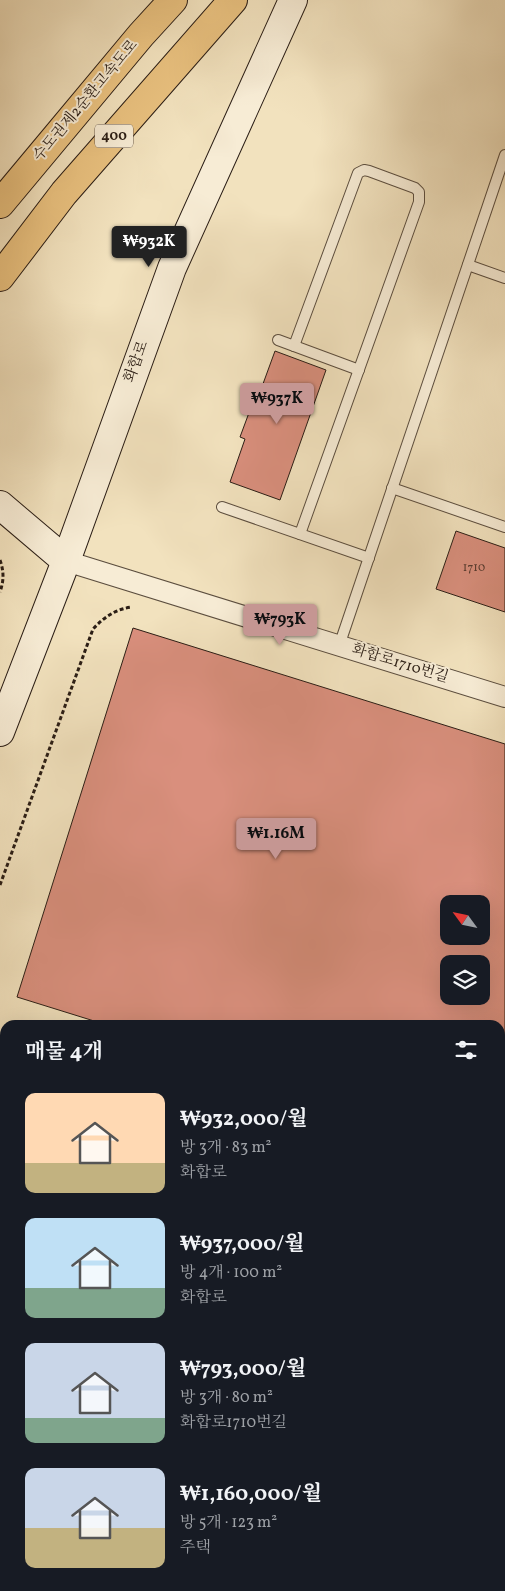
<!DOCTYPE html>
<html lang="ko">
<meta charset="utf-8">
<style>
:root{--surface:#171b24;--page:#242831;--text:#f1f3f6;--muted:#9ea1a6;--accent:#c59692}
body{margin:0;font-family:Vollkorn,"Noto Serif KR",serif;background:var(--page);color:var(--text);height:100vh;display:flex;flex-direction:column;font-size:19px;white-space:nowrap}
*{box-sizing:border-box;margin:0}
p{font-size:16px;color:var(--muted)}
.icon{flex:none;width:28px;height:28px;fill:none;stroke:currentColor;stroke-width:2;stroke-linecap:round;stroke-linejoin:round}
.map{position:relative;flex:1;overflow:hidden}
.side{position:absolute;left:0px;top:1020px;width:505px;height:571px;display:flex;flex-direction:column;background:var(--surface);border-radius:15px 15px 0 0;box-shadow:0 5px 20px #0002}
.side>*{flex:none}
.needle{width:32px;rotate:303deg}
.buttons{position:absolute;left:440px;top:895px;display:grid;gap:10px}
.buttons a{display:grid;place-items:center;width:50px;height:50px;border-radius:10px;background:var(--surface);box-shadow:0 5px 20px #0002;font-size:25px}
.price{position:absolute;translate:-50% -42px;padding:0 11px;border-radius:5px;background:var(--accent);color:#111;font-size:16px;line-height:32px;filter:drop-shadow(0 1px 2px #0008)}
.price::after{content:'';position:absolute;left:50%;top:30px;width:15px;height:11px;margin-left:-8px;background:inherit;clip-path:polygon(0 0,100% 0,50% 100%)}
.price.selected{background:#222;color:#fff}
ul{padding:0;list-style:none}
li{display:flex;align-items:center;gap:15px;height:125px;padding:0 25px}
li span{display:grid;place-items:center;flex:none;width:140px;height:100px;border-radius:10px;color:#555}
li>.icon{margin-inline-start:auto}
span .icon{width:60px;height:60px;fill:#fffc;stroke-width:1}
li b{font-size:21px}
h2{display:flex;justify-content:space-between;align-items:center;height:60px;padding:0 25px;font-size:21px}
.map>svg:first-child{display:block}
</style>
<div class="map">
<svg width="505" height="1591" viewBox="0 0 505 1591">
<rect width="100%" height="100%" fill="#f2e2be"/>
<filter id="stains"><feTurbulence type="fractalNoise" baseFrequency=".004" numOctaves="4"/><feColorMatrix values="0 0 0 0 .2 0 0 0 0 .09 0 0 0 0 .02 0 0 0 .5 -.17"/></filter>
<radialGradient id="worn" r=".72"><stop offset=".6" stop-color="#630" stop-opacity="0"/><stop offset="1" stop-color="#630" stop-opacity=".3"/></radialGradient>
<g fill="#d98f7d" stroke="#2a1d15" fill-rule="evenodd">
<path d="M 275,351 L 326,370 L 280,500 L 230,482 L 245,439 L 240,437 L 253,402 L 256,403 Z"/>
<path d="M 456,531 L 505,548 L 505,612 L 436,589 Z"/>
<path d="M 133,628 L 505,744 L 505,1148 L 500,1147 L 500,1025 L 107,1025 L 17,997 ZM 449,904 L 481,904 L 481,936 L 449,936 ZM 449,964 L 481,964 L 481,996 L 449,996 Z"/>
</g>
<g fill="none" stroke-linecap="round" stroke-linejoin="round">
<g stroke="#5c4e3f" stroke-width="12">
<g id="service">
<path d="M 468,265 L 505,278"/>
<path d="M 278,340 L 359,370"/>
<path d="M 294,346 L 358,173 L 364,170 L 369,171 L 415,188 L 419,192 L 419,202 L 300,534"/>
<path d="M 392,488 L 505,527"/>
<path d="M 222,507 L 369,558"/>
<path d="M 339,646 L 505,155"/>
</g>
</g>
<g stroke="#5c4e3f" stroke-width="22">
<g id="minor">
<path d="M 66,561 L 505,697"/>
<path d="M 0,1080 L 5,1082"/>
<path d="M 500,1247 L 505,1248"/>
<path d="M 0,1253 L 5,1255"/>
<path d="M 500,1402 L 505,1388"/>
<path d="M 0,1421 L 5,1423"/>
<path d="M 500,1579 L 505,1581"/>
<path d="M 305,1591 L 307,1586"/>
<path d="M 436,1591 L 437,1586"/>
</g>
</g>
<g stroke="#2a1d15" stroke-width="30">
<g id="secondary">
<path d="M 0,505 L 66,561"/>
<path d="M 0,732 L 66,561 L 172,268 L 293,0"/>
</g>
</g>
<g stroke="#2a1d15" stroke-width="30">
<g id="motorway">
<path d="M 0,204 L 141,35 L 173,0"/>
<path d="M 0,277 L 64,193 L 233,0"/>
</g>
</g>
<g stroke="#2a1d15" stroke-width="3" stroke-dasharray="4 2.5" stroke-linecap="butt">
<path d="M 0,560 C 4,572 4,580 0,592"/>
<path d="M 0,885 L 93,629 C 104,617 116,609 132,607"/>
<path d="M 0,1051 L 5,1053"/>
<path d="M 0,1123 L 5,1125"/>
<path d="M 500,1184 L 505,1182"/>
<path d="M 500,1325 L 505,1326"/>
<path d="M 505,1535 L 503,1540 L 505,1551"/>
</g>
<use href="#service" stroke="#f7ecd5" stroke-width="10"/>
<use href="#minor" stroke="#f7ecd5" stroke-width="20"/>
<use href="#secondary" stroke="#f7ecd5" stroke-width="28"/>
<use href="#motorway" stroke="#e9c17f" stroke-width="28"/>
</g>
<g text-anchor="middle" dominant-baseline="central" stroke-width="4" stroke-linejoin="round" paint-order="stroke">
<g font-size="12" fill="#563a2f">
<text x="474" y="568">1710</text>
</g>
<rect fill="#f7ecd5" stroke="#685b4f" stroke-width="1" x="95" y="124.5" width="38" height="23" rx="4"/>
<g font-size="14" font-weight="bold" fill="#2a1d15">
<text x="114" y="136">400</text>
</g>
<g font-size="15" fill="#2a1d15" stroke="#f7ecd5">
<text transform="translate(86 101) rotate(-50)">수도권제2순환고속도로</text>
<text transform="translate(137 362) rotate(-70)">화합로</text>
<text transform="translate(400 664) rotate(17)">화합로1710번길</text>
</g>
</g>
<rect width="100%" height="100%" filter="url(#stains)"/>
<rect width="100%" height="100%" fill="url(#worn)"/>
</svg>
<div class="buttons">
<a><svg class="needle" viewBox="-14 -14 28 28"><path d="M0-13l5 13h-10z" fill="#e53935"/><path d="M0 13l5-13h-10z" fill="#9ea1a6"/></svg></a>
<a><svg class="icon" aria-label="layers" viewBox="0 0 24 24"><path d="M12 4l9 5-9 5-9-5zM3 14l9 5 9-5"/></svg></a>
</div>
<b class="price selected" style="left:149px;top:268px">₩932K</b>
<b class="price" style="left:277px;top:425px">₩937K</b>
<b class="price" style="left:280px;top:646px">₩793K</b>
<b class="price" style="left:276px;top:860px">₩1.16M</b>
<section class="side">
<h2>매물 4개<svg class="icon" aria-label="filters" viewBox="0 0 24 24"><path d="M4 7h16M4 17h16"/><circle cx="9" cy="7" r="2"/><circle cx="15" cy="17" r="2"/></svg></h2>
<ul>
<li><span style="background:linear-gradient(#ffd9b3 70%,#c2b280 0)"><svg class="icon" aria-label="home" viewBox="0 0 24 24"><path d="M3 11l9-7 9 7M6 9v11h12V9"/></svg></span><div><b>₩932,000/월</b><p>방 3개 · 83 m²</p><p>화합로</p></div></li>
<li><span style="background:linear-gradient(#bfe0f5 70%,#7fa58c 0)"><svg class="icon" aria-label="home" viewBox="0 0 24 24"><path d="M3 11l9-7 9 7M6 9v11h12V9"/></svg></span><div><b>₩937,000/월</b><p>방 4개 · 100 m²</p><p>화합로</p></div></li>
<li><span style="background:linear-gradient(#c9d6e8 75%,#7fa58c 0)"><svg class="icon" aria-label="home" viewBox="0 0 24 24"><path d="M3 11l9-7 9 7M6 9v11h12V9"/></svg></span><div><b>₩793,000/월</b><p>방 3개 · 80 m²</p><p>화합로1710번길</p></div></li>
<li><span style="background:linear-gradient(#c9d6e8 60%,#c2b280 0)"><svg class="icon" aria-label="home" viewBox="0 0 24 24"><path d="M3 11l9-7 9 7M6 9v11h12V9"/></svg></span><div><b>₩1,160,000/월</b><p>방 5개 · 123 m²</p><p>주택</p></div></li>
</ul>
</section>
</div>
